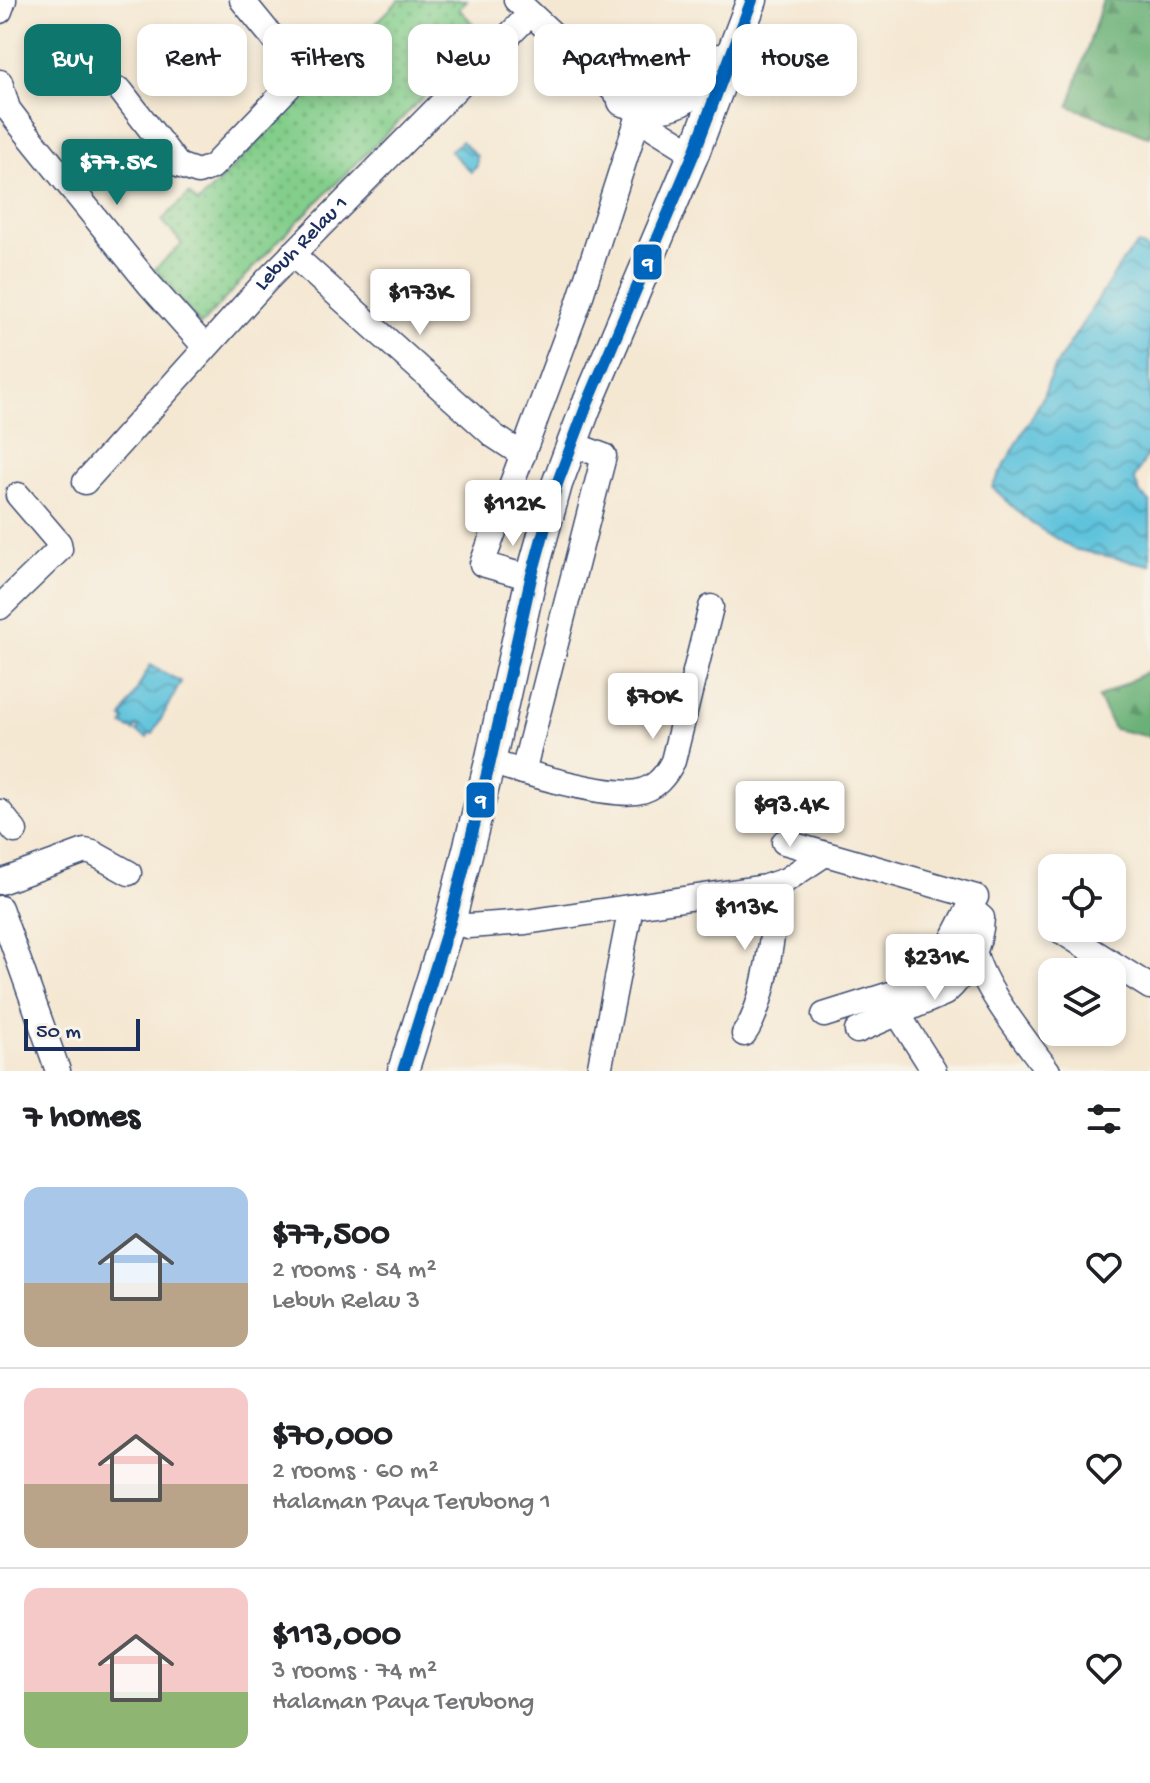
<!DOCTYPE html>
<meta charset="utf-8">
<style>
:root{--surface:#fff;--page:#f2f2f2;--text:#202124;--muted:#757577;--line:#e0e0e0;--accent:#0f766e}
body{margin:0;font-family:"Gochi Hand",sans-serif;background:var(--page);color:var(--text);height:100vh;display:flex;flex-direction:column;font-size:30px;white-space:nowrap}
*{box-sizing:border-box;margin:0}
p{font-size:26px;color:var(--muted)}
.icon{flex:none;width:44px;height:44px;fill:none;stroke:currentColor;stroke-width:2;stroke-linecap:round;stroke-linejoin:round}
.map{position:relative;height:1071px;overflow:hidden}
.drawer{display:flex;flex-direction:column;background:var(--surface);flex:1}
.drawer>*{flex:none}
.guide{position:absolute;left:24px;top:24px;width:1102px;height:72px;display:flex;gap:16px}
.buttons{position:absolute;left:1038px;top:854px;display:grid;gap:16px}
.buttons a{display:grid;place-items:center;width:88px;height:88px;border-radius:16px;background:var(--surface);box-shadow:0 4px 12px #0003;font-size:40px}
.scale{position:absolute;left:24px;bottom:20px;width:116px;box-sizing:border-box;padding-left:8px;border:4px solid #1b2f5e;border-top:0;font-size:22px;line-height:28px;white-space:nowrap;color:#1b2f5e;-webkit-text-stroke:6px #f7f3e8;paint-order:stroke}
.price{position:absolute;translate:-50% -68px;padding:0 18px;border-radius:8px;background:#fff;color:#222;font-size:26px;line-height:52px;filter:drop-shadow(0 2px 4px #0008)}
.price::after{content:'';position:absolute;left:50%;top:48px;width:24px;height:18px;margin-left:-12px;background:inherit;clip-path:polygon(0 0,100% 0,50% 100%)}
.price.current{background:var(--accent);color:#fff}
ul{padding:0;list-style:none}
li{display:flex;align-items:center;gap:24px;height:200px;padding:0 24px}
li+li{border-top:2px solid var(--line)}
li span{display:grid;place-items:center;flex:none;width:224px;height:160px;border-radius:16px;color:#555}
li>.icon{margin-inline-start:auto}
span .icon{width:96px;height:96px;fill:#fffc;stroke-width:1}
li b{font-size:34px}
h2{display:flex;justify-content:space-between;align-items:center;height:96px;padding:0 24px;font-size:34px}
.pill{padding:0 28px;border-radius:16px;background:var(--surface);box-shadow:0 4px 12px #0003;font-size:28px;line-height:72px}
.pill.current{background:var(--accent);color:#fff}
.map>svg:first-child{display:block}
</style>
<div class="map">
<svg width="1150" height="1071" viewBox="0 0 1150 1071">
<defs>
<pattern id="forest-firs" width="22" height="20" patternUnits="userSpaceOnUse" patternTransform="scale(2)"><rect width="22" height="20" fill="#6ab177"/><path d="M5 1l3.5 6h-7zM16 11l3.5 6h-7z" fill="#569065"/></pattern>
<pattern id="park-dots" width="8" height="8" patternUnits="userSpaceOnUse" patternTransform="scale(2)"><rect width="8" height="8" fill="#83ce8b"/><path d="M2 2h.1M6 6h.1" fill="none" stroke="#6aa875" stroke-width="1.8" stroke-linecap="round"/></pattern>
<pattern id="water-waves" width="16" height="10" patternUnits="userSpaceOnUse" patternTransform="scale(2)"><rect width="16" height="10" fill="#5ec3dc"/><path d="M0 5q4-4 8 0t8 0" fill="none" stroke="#4d9fb6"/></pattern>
</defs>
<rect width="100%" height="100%" fill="#f7f3e8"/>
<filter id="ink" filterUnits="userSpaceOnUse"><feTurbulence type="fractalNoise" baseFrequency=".0125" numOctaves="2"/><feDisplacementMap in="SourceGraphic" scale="16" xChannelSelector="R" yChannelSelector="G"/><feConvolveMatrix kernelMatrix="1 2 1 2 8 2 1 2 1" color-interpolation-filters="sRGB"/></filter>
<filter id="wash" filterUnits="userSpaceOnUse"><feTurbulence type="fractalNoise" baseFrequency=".006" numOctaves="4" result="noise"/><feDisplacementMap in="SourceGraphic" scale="32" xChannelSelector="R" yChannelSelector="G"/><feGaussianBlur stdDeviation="1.8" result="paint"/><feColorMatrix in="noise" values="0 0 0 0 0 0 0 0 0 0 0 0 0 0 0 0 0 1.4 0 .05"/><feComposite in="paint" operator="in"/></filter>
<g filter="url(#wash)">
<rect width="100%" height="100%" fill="#f5e8d3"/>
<g fill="url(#forest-firs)" stroke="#42706a" stroke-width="2">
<path d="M 1103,0 L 1150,0 L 1150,137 L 1069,106 Z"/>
<path d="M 1150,670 L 1150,737 L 1114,729 L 1098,698 Z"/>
</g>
<path fill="url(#park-dots)" stroke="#4f7e74" stroke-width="2" d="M 399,0 L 467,0 L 459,9 L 485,36 L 280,239 L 201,325 L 155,269 L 182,244 L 162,220 L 189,194 L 198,203 Z"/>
<g fill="url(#water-waves)" stroke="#3c799d" stroke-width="2">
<path d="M 461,141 L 477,156 L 477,166 L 471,172 L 450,151 Z"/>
<path d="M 1138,244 L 1150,251 L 1150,450 L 1134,479 L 1141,495 L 1150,502 L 1150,565 L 1073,549 L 1031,523 L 992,487 L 1042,399 L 1053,370 L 1123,260 Z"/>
<path d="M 150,665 L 181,682 L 153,734 L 150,733 L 147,738 L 137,732 L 139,727 L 136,726 L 134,731 L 123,725 L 125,720 L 122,718 Z"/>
</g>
</g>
<g filter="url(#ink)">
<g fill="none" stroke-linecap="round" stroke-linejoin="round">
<g stroke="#3c4b70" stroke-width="27">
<g id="minor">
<path d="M 516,0 L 654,128 L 694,153"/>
<path d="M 0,11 L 4,0"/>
<path d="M 0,82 L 8,109 L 21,126 L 149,284 L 205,347"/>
<path d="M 121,91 L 178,165 L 198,172 L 212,167 L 289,87 L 295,73 L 287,55 L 242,0"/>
<path d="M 292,254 L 494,436 L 523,455"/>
<path id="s1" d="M 85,482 L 267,280 L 530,14"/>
<path d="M 531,578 L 482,564 L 578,305 L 639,115"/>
<path d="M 0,607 L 60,549 L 59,543 L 18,495"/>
<path d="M 490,762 C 522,772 606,797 637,792 C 655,789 665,777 673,761 L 711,607"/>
<path d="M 523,772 L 604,456 L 572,444"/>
<path d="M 0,812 L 15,831"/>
<path d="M 784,842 L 976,897 C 954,929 946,969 910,988 L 824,1015"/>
<path d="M 0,882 L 85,851 L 93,853 L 129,873"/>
<path d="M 0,908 L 58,1071"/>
<path d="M 450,922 L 468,926 L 526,922 L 765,887 L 786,880 L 825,854"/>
<path d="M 1056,928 L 1150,987"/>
<path d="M 975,954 C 985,991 1025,1039 1048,1071"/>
<path d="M 898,1014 L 934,1071"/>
<path d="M 857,1031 L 945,993 C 966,975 981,946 982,918 L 969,907"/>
<path d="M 744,1034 C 766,1005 775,921 777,884"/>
<path d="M 599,1071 L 631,907"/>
</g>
</g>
<g stroke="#3c4b70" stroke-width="33">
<g id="major">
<path d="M 623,101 C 673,116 693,100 720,59"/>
<path d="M 403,1071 L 450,922 L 490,762 L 531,578 L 557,484 L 586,407 L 694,153 L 752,0"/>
</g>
</g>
<use href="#minor" stroke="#fff" stroke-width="24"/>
<use href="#major" stroke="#fff" stroke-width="30"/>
<g stroke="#f7f3e8" stroke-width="18">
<path id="bus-1" d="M 403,1071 L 450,922 L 490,762 L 531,578 L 557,484 L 586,407 L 694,153 L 752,0"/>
</g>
<use href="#bus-1" stroke="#0065bd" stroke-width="12"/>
</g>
</g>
<g text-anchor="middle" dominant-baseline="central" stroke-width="6" stroke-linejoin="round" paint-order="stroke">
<g font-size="22" fill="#1b2f5e" stroke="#f7f3e8">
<text stroke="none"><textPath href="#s1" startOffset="322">Lebuh Relau 1</textPath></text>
</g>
</g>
<g stroke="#f7f3e8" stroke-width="3">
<rect x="632" y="243" width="31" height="38" rx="8" fill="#0065bd"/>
<rect x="465" y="781" width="31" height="38" rx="8" fill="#0065bd"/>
</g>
<g font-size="22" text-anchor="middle" font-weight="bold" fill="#fff">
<text x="648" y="270">9</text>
<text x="481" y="807">9</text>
</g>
</svg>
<div class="buttons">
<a><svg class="icon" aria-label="locate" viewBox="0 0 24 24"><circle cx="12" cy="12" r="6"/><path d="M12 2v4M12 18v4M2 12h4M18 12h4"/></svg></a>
<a><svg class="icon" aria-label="layers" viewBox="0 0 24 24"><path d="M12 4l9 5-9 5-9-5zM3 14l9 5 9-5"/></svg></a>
</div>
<div class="scale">50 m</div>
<b class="price current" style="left:117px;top:207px">$77.5K</b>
<b class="price" style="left:420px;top:337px">$173K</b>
<b class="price" style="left:513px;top:548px">$112K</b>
<b class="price" style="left:653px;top:741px">$70K</b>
<b class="price" style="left:790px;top:849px">$93.4K</b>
<b class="price" style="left:745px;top:952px">$113K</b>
<b class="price" style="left:935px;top:1002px">$231K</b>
<div class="guide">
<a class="pill current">Buy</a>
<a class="pill">Rent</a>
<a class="pill">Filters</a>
<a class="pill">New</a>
<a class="pill">Apartment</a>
<a class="pill">House</a>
</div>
</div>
<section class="drawer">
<h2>7 homes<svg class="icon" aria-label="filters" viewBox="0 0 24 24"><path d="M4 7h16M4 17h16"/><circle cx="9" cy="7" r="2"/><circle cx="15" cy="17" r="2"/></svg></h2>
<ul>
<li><span style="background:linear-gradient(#a9c7e8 60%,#b9a48a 0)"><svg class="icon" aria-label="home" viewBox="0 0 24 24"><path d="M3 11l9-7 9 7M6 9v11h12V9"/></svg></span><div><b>$77,500</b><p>2 rooms · 54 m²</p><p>Lebuh Relau 3</p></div><svg class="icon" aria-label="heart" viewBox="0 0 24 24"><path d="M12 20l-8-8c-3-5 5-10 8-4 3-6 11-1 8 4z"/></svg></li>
<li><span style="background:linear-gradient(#f6c9c9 60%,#b9a48a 0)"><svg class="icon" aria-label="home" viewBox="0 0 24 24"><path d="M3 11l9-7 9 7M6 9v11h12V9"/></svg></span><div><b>$70,000</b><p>2 rooms · 60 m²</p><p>Halaman Paya Terubong 1</p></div><svg class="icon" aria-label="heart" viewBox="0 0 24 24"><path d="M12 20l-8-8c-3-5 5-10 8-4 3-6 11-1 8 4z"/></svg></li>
<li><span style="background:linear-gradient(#f6c9c9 65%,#8fb573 0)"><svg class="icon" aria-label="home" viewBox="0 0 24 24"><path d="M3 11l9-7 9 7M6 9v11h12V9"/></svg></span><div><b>$113,000</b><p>3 rooms · 74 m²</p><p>Halaman Paya Terubong</p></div><svg class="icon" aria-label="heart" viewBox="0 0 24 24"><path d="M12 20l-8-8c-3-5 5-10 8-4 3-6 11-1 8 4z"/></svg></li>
</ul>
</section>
